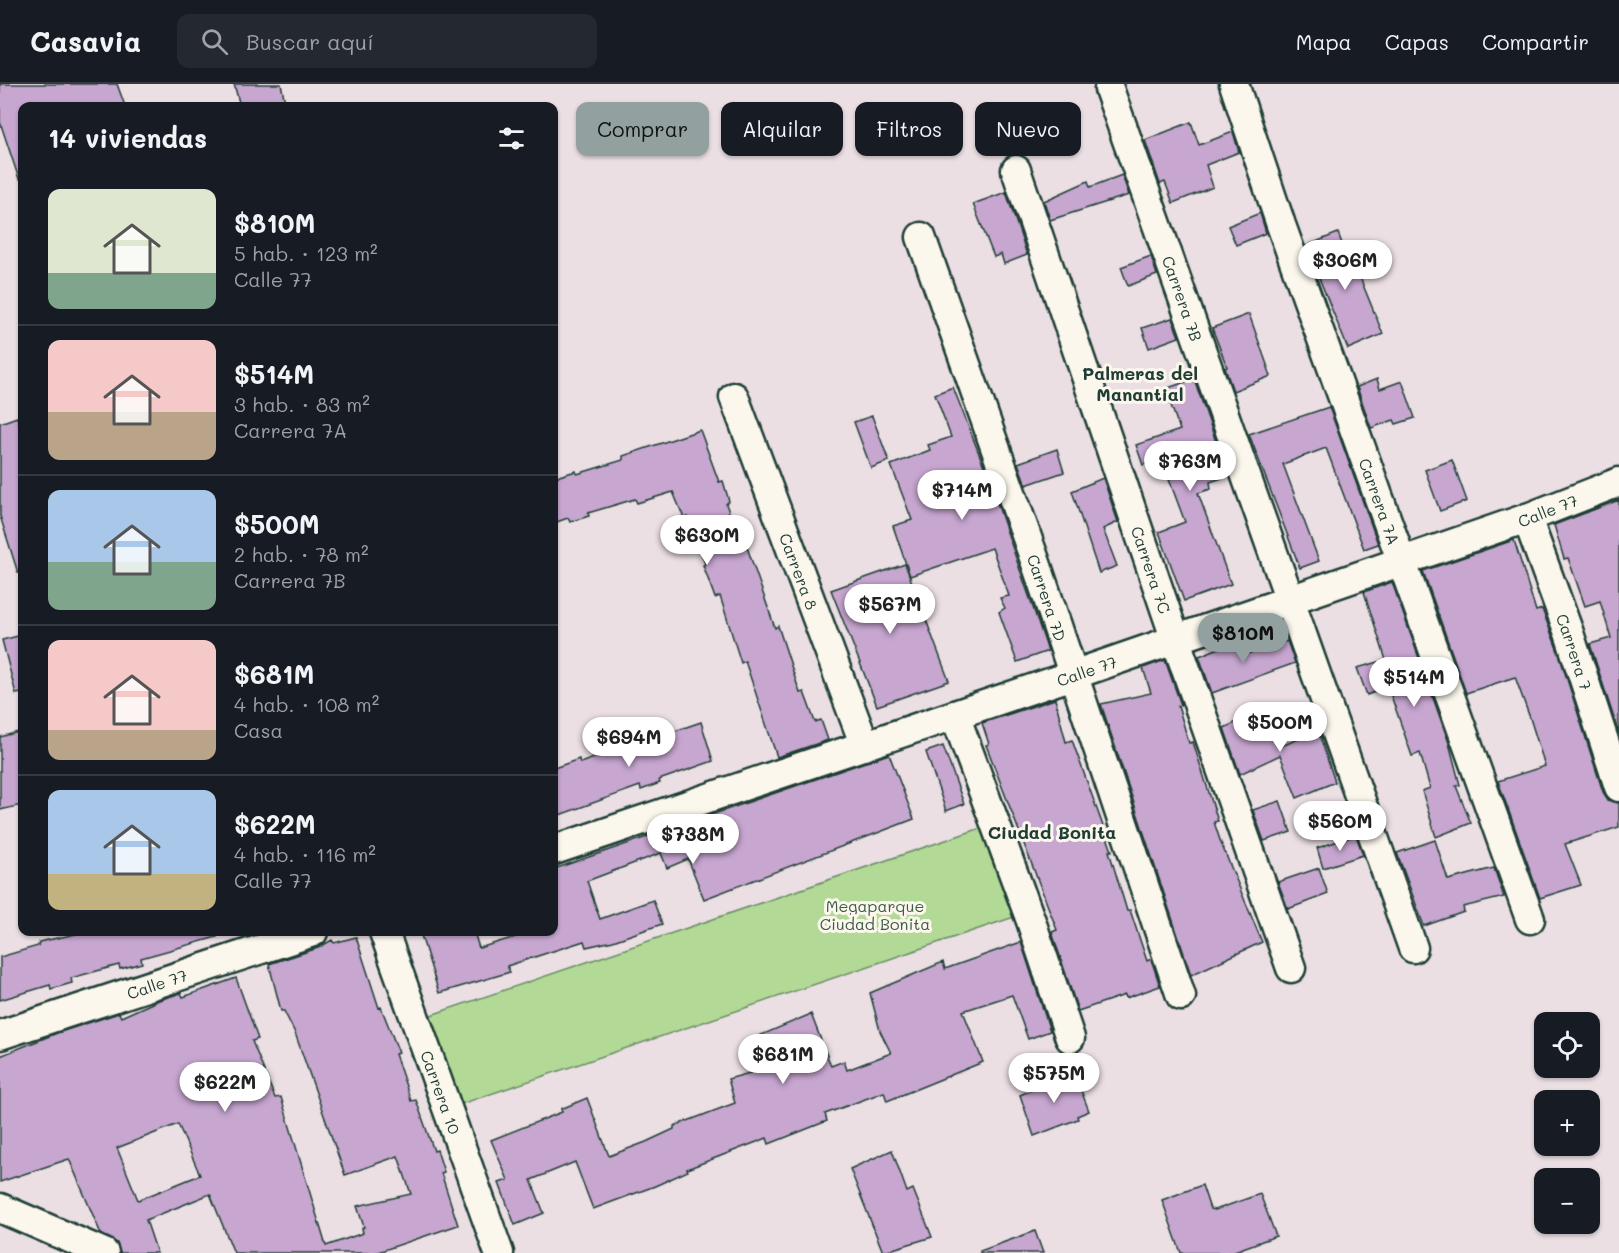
<!DOCTYPE html>
<html lang="es">
<meta charset="utf-8">
<style>
:root{--surface:#171b24;--page:#242831;--text:#f1f3f6;--muted:#9ea1a6;--line:#363941;--accent:#92a19f}
body{margin:0;font-family:Mali,sans-serif;background:var(--page);color:var(--text);height:100vh;display:flex;flex-direction:column;font-size:22px;white-space:nowrap}
*{box-sizing:border-box;margin:0}
p{font-size:20px;color:var(--muted)}
.icon{flex:none;width:33px;height:33px;fill:none;stroke:currentColor;stroke-width:2;stroke-linecap:round;stroke-linejoin:round}
.map{position:relative;flex:1;overflow:hidden}
.details{position:absolute;left:18px;top:18px;width:540px;height:834px;display:flex;flex-direction:column;background:var(--surface);border-radius:12px;box-shadow:0 2px 4px #0004}
.details>*{flex:none}
.banner{position:absolute;left:576px;top:18px;width:570px;height:54px;display:flex;gap:12px}
.tools{position:absolute;left:1534px;top:928px;display:grid;gap:12px}
.tools a{display:grid;place-items:center;width:66px;height:66px;border-radius:12px;background:var(--surface);box-shadow:0 2px 4px #0004;font-size:30px}
.price{position:absolute;translate:-50% -51px;padding:0 14px;border-radius:21px;background:#fff;color:#222;font-size:20px;line-height:39px;filter:drop-shadow(0 2px 3px #0008)}
.price::after{content:'';position:absolute;left:50%;top:36px;width:18px;height:14px;margin-left:-9px;background:inherit;clip-path:polygon(0 0,100% 0,50% 100%)}
.price.selected{background:var(--accent);color:#111}
ul{padding:0;list-style:none}
li{display:flex;align-items:center;gap:18px;height:150px;padding:0 30px}
li+li{border-top:2px solid var(--line)}
li span{display:grid;place-items:center;flex:none;width:168px;height:120px;border-radius:12px;color:#555}
li>.icon{margin-inline-start:auto}
span .icon{width:72px;height:72px;fill:#fffc;stroke-width:1}
li b{font-size:26px}
h2{display:flex;justify-content:space-between;align-items:center;height:72px;padding:0 30px;font-size:26px}
.tag{padding:0 21px;border-radius:12px;background:var(--surface);box-shadow:0 2px 4px #0004;font-size:21px;line-height:54px}
.tag.selected{background:var(--accent);color:#111}
header{display:flex;align-items:center;gap:36px;box-sizing:border-box;height:84px;padding:0 30px;background:var(--surface);border-bottom:2px solid var(--line)}
header strong{font-size:28px}
nav{display:flex;gap:33px;margin-inline-start:auto;font-size:21px}
.search{width:420px;height:54px;background:var(--page);display:flex;align-items:center;gap:15px;box-sizing:border-box;padding:0 21px;border-radius:12px;color:var(--muted);font-size:22px}
.map>svg:first-child{display:block}
</style>
<header>
<strong>Casavia</strong>
<div class="search"><svg class="icon" aria-label="search" viewBox="0 0 24 24"><circle cx="10" cy="10" r="6"/><path d="M15 15l6 6"/></svg>Buscar aquí</div>
<nav><a>Mapa</a><a>Capas</a><a>Compartir</a></nav>
</header>
<div class="map">
<svg width="1619" height="1169" viewBox="0 0 1619 1169">
<rect width="100%" height="100%" fill="#ebdfe4"/>
<filter id="ink" filterUnits="userSpaceOnUse"><feTurbulence type="fractalNoise" baseFrequency=".0167" numOctaves="2"/><feDisplacementMap in="SourceGraphic" scale="12" xChannelSelector="R" yChannelSelector="G"/><feConvolveMatrix kernelMatrix="1 2 1 2 8 2 1 2 1" color-interpolation-filters="sRGB"/></filter>
<g filter="url(#ink)">
<path fill="#b2d995" stroke="#688b64" stroke-width="1.5" d="M 987,742 L 1017,832 L 455,1022 L 425,933 Z"/>
<g fill="#c7a6d0" stroke="#1f3d34" stroke-width="1.5" fill-rule="evenodd">
<path d="M 0,0 L 117,0 L 125,22 L 22,22 L 22,94 L 19,95 L 0,38 Z"/>
<path d="M 234,0 L 281,0 L 286,22 L 240,22 Z"/>
<path d="M 1191,38 L 1199,61 L 1233,48 L 1239,68 L 1206,81 L 1213,103 L 1173,119 L 1165,98 L 1160,100 L 1145,56 Z"/>
<path d="M 1122,91 L 1129,111 L 1050,136 L 1044,117 L 1088,97 L 1090,103 Z"/>
<path d="M 1006,108 L 1027,171 L 1004,180 L 1001,170 L 994,173 L 973,120 Z"/>
<path d="M 1260,129 L 1266,149 L 1236,161 L 1228,142 Z"/>
<path d="M 1338,149 L 1346,170 L 1350,169 L 1383,250 L 1348,265 L 1306,162 Z"/>
<path d="M 1151,172 L 1157,191 L 1128,202 L 1121,183 Z"/>
<path d="M 1249,230 L 1271,292 L 1233,307 L 1225,284 L 1227,283 L 1212,244 Z"/>
<path d="M 1172,234 L 1179,253 L 1149,264 L 1142,244 Z"/>
<path d="M 1194,295 L 1228,392 L 1210,398 L 1211,405 L 1198,409 L 1231,500 L 1184,517 L 1159,448 L 1185,438 L 1161,374 L 1143,381 L 1136,361 L 1180,346 L 1165,305 Z"/>
<path d="M 1377,295 L 1380,305 L 1402,297 L 1415,334 L 1396,340 L 1394,336 L 1371,344 L 1357,303 Z"/>
<path d="M 953,303 L 987,390 L 1048,567 L 1017,578 L 999,528 L 1005,524 L 1000,514 L 1009,512 L 992,464 L 910,492 L 893,442 L 912,436 L 891,381 L 930,366 L 928,361 L 951,353 L 935,310 Z"/>
<path d="M 1329,323 L 1378,460 L 1364,465 L 1326,364 L 1283,380 L 1319,477 L 1300,484 L 1249,350 Z"/>
<path d="M 872,332 L 889,377 L 871,384 L 854,338 Z"/>
<path d="M 17,333 L 22,349 L 22,489 L 18,489 L 0,432 L 0,339 Z"/>
<path d="M 700,346 L 719,398 L 723,397 L 729,417 L 726,420 L 743,465 L 747,463 L 775,544 L 778,542 L 800,609 L 804,608 L 815,638 L 821,636 L 828,656 L 777,673 L 745,577 L 741,579 L 720,512 L 715,514 L 703,481 L 705,480 L 688,433 L 684,434 L 673,408 L 637,419 L 635,415 L 588,429 L 589,432 L 570,438 L 568,434 L 554,439 L 554,396 L 556,393 L 576,387 L 577,390 L 623,376 L 623,372 Z"/>
<path d="M 1057,365 L 1064,388 L 1026,401 L 1018,379 Z"/>
<path d="M 1452,376 L 1467,417 L 1440,427 L 1425,386 Z"/>
<path d="M 1103,394 L 1118,438 L 1103,445 L 1117,482 L 1099,489 L 1072,407 Z"/>
<path d="M 1619,416 L 1619,650 L 1590,560 L 1611,554 L 1600,517 L 1585,522 L 1568,474 L 1564,475 L 1554,441 Z"/>
<path d="M 1514,456 L 1536,527 L 1542,525 L 1559,570 L 1603,708 L 1608,716 L 1619,719 L 1619,743 L 1565,760 L 1581,801 L 1540,814 L 1498,697 L 1545,682 L 1530,634 L 1515,593 L 1466,609 L 1423,487 Z"/>
<path d="M 905,480 L 949,597 L 877,622 L 831,506 Z"/>
<path d="M 1392,498 L 1449,659 L 1460,701 L 1456,702 L 1471,739 L 1436,753 L 1422,707 L 1430,704 L 1420,669 L 1412,672 L 1388,603 L 1367,611 L 1357,584 L 1386,576 L 1364,508 Z"/>
<path d="M 22,551 L 22,609 L 16,610 L 2,556 Z"/>
<path d="M 1237,557 L 1243,571 L 1287,557 L 1295,579 L 1212,609 L 1199,572 Z"/>
<path d="M 1165,576 L 1181,621 L 1178,622 L 1189,659 L 1193,658 L 1218,737 L 1214,738 L 1221,759 L 1262,858 L 1191,891 L 1101,620 L 1151,609 L 1143,584 Z"/>
<path d="M 1055,615 L 1066,658 L 1072,656 L 1112,767 L 1109,767 L 1127,827 L 1130,826 L 1147,877 L 1151,875 L 1160,902 L 1126,914 L 1125,911 L 1078,927 L 1052,848 L 1057,846 L 986,661 L 989,660 L 982,639 Z"/>
<path d="M 1263,626 L 1279,663 L 1318,647 L 1335,698 L 1297,714 L 1280,671 L 1240,690 L 1224,644 Z"/>
<path d="M 701,638 L 713,677 L 659,696 L 660,699 L 641,706 L 640,702 L 554,733 L 554,684 L 579,675 L 580,679 L 625,663 L 625,660 L 645,654 L 646,657 Z"/>
<path d="M 22,647 L 22,721 L 0,726 L 0,653 Z"/>
<path d="M 943,662 L 964,720 L 946,727 L 926,668 Z"/>
<path d="M 889,670 L 914,735 L 704,815 L 688,775 L 667,784 L 661,769 L 587,797 L 600,835 L 653,816 L 662,840 L 613,857 L 586,863 L 584,857 L 507,882 L 510,888 L 439,909 L 420,848 L 474,848 L 479,864 L 532,848 L 554,848 L 554,785 Z"/>
<path d="M 1280,717 L 1291,748 L 1264,757 L 1253,726 Z"/>
<path d="M 1356,751 L 1363,771 L 1323,784 L 1317,764 Z"/>
<path d="M 1435,756 L 1448,796 L 1494,784 L 1504,813 L 1463,823 L 1464,828 L 1424,842 L 1397,769 Z"/>
<path d="M 1319,784 L 1328,810 L 1288,825 L 1278,798 Z"/>
<path d="M 85,848 L 216,848 L 217,853 L 141,874 L 142,879 L 120,885 L 119,881 L 71,894 L 72,899 L 51,905 L 50,901 L 0,916 L 0,873 L 38,862 L 39,858 Z"/>
<path d="M 356,853 L 379,924 L 381,923 L 399,969 L 395,970 L 411,1017 L 416,1016 L 434,1067 L 437,1066 L 444,1088 L 441,1089 L 458,1141 L 375,1169 L 234,1169 L 210,1110 L 146,1136 L 157,1169 L 120,1169 L 117,1159 L 101,1150 L 69,1075 L 0,1098 L 0,972 L 57,949 L 119,929 L 121,933 L 159,916 L 181,909 L 183,913 L 236,894 L 258,955 L 252,957 L 275,1014 L 281,1013 L 326,1162 L 363,1149 L 362,1144 L 364,1143 L 357,1122 L 411,1110 L 398,1072 L 345,1091 L 295,949 L 284,927 L 281,927 L 269,880 L 318,864 L 332,856 L 334,859 ZM 178,1040 L 200,1091 L 138,1116 L 117,1064 Z"/>
<path d="M 1021,858 L 1050,947 L 1028,955 L 1012,911 L 963,927 L 983,978 L 887,1017 L 884,1008 L 825,1030 L 827,1037 L 769,1060 L 767,1054 L 687,1085 L 688,1087 L 655,1102 L 593,1125 L 575,1078 L 531,1096 L 544,1129 L 515,1141 L 499,1099 L 508,1096 L 491,1056 L 562,1028 L 561,1025 L 587,1014 L 609,1072 L 646,1058 L 674,1045 L 674,1042 L 735,1019 L 728,995 L 764,985 L 752,955 L 811,930 L 831,982 L 844,977 L 847,986 L 891,969 L 880,947 L 870,909 L 943,878 L 945,885 Z"/>
<path d="M 1074,988 L 1089,1027 L 1077,1032 L 1078,1035 L 1034,1052 L 1020,1011 Z"/>
<path d="M 892,1066 L 907,1108 L 913,1105 L 932,1153 L 883,1168 L 850,1085 Z"/>
<path d="M 1202,1101 L 1210,1125 L 1215,1126 L 1260,1110 L 1276,1152 L 1229,1169 L 1181,1169 L 1162,1116 Z"/>
<path d="M 1035,1147 L 1043,1169 L 980,1169 L 980,1167 Z"/>
</g>
<g fill="none" stroke-linecap="round" stroke-linejoin="round">
<g stroke="#1f3d34" stroke-width="33">
<g id="minor">
<path id="s1" d="M 1234,0 L 1281,141 L 1530,835"/>
<path id="s2" d="M 1109,5 L 1413,864"/>
<path id="s3" d="M 1016,86 L 1175,554 L 1291,884"/>
<path id="s4" d="M 921,153 L 1037,482 L 1181,912"/>
<path id="s5" d="M 734,313 L 865,662"/>
<path id="s6" d="M 1527,434 L 1569,549 L 1619,703"/>
<path d="M 955,631 L 1031,837 L 1070,954"/>
<path id="s7" d="M 554,766 L 1073,591 L 1527,434 L 1619,398"/>
<path id="s8" d="M 384,848 L 499,1169"/>
<path id="s9" d="M 0,951 L 313,848"/>
<path d="M 0,1124 L 104,1169"/>
</g>
</g>
<use href="#minor" stroke="#fbf7ec" stroke-width="28"/>
</g>
</g>
<g text-anchor="middle" dominant-baseline="central" stroke-width="6" stroke-linejoin="round" paint-order="stroke">
<g font-size="16" fill="#1f3d34" stroke="#fbf7ec">
<text stroke="none"><textPath href="#s2" startOffset="222">Carrera 7B</textPath></text>
<text stroke="none"><textPath href="#s1" startOffset="442">Carrera 7A</textPath></text>
<text stroke="none"><textPath href="#s7" startOffset="1050">Calle 77</textPath></text>
<text stroke="none"><textPath href="#s3" startOffset="422">Carrera 7C</textPath></text>
<text stroke="none"><textPath href="#s5" startOffset="186">Carrera 8</textPath></text>
<text stroke="none"><textPath href="#s4" startOffset="382">Carrera 7D</textPath></text>
<text stroke="none"><textPath href="#s6" startOffset="142">Carrera 7</textPath></text>
<text stroke="none"><textPath href="#s7" startOffset="562">Calle 77</textPath></text>
<text stroke="none"><textPath href="#s9" startOffset="165">Calle 77</textPath></text>
<text stroke="none"><textPath href="#s8" startOffset="170">Carrera 10</textPath></text>
</g>
<g font-size="16" fill="#3c5c47" stroke="#fbf7ec">
<text x="875" y="821">Megaparque<tspan x="875" dy="18">Ciudad Bonita</tspan></text>
</g>
<g font-size="18" font-weight="bold" fill="#1f3d34" stroke="#fbf7ec">
<text x="1140" y="289">Palmeras del<tspan x="1140" dy="21">Manantial</tspan></text>
<text x="1052" y="748">Ciudad Bonita</text>
</g>
</g>
</svg>
<div class="tools">
<a><svg class="icon" aria-label="locate" viewBox="0 0 24 24"><circle cx="12" cy="12" r="6"/><path d="M12 2v4M12 18v4M2 12h4M18 12h4"/></svg></a>
<a>+</a>
<a>−</a>
</div>
<b class="price" style="left:1345px;top:207px">$306M</b>
<b class="price" style="left:1190px;top:408px">$763M</b>
<b class="price" style="left:962px;top:437px">$714M</b>
<b class="price" style="left:707px;top:482px">$630M</b>
<b class="price" style="left:890px;top:551px">$567M</b>
<b class="price selected" style="left:1243px;top:580px">$810M</b>
<b class="price" style="left:1414px;top:624px">$514M</b>
<b class="price" style="left:1280px;top:669px">$500M</b>
<b class="price" style="left:629px;top:684px">$694M</b>
<b class="price" style="left:1340px;top:768px">$560M</b>
<b class="price" style="left:693px;top:781px">$738M</b>
<b class="price" style="left:783px;top:1001px">$681M</b>
<b class="price" style="left:1054px;top:1020px">$575M</b>
<b class="price" style="left:225px;top:1029px">$622M</b>
<div class="banner">
<a class="tag selected">Comprar</a>
<a class="tag">Alquilar</a>
<a class="tag">Filtros</a>
<a class="tag">Nuevo</a>
</div>
<section class="details">
<h2>14 viviendas<svg class="icon" aria-label="filters" viewBox="0 0 24 24"><path d="M4 7h16M4 17h16"/><circle cx="9" cy="7" r="2"/><circle cx="15" cy="17" r="2"/></svg></h2>
<ul>
<li><span style="background:linear-gradient(#dfe7d0 70%,#7fa58c 0)"><svg class="icon" aria-label="home" viewBox="0 0 24 24"><path d="M3 11l9-7 9 7M6 9v11h12V9"/></svg></span><div><b>$810M</b><p>5 hab. · 123 m²</p><p>Calle 77</p></div></li>
<li><span style="background:linear-gradient(#f6c9c9 60%,#b9a48a 0)"><svg class="icon" aria-label="home" viewBox="0 0 24 24"><path d="M3 11l9-7 9 7M6 9v11h12V9"/></svg></span><div><b>$514M</b><p>3 hab. · 83 m²</p><p>Carrera 7A</p></div></li>
<li><span style="background:linear-gradient(#a9c7e8 60%,#7fa58c 0)"><svg class="icon" aria-label="home" viewBox="0 0 24 24"><path d="M3 11l9-7 9 7M6 9v11h12V9"/></svg></span><div><b>$500M</b><p>2 hab. · 78 m²</p><p>Carrera 7B</p></div></li>
<li><span style="background:linear-gradient(#f6c9c9 75%,#b9a48a 0)"><svg class="icon" aria-label="home" viewBox="0 0 24 24"><path d="M3 11l9-7 9 7M6 9v11h12V9"/></svg></span><div><b>$681M</b><p>4 hab. · 108 m²</p><p>Casa</p></div></li>
<li><span style="background:linear-gradient(#a9c7e8 70%,#c2b280 0)"><svg class="icon" aria-label="home" viewBox="0 0 24 24"><path d="M3 11l9-7 9 7M6 9v11h12V9"/></svg></span><div><b>$622M</b><p>4 hab. · 116 m²</p><p>Calle 77</p></div></li>
</ul>
</section>
</div>
